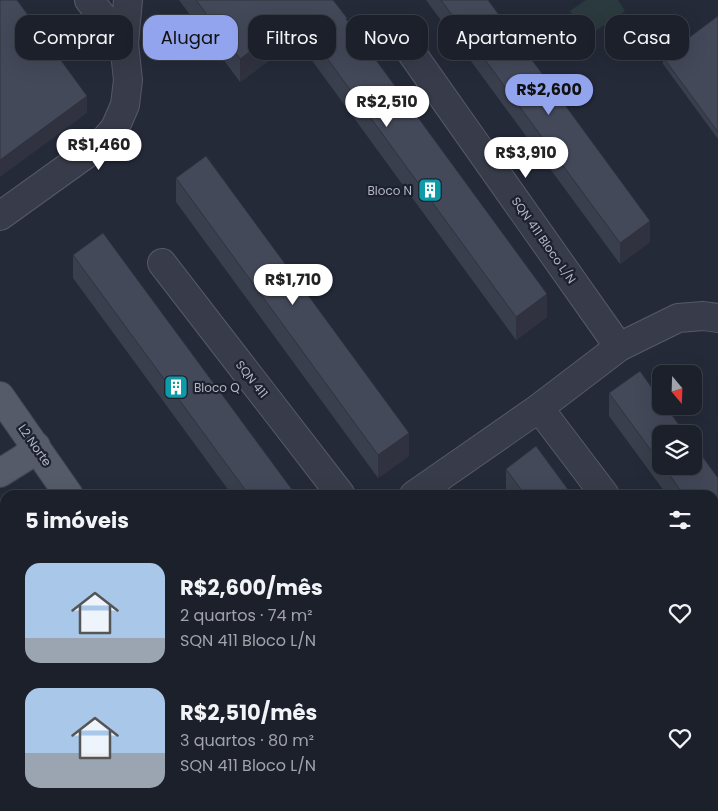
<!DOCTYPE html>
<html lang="pt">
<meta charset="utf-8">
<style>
:root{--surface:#1c202b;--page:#252833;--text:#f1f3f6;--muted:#a0a3a9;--line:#3a3e47;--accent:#91a4ed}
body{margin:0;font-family:Poppins,sans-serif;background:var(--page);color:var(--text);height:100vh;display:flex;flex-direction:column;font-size:19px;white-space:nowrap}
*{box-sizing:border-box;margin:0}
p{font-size:16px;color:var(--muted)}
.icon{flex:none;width:28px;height:28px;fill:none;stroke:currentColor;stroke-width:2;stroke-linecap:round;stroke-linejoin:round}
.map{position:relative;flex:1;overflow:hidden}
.details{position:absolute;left:0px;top:490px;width:719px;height:321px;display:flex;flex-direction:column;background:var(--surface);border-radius:15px 15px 0 0;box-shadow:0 5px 20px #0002,0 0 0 1px var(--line)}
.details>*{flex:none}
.hud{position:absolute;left:15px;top:15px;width:689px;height:45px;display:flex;gap:10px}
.needle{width:32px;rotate:161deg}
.buttons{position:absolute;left:652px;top:365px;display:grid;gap:10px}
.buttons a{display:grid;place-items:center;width:50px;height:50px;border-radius:10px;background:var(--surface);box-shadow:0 5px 20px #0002,0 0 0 1px var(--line);font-size:25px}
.price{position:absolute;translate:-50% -42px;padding:0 11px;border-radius:18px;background:#fff;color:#222;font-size:16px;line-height:32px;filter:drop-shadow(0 1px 2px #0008)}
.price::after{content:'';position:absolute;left:50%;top:30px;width:15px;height:11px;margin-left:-8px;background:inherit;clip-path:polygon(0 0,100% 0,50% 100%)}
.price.on{background:var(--accent);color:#111}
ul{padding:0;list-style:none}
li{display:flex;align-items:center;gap:15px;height:125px;padding:0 25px}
li span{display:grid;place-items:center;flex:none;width:140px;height:100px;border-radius:15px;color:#555}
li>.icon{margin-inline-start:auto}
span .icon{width:60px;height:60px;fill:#fffc;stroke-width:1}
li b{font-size:21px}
h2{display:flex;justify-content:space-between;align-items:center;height:60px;padding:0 25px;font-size:21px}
.pill{padding:0 18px;border-radius:15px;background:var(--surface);box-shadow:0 5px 20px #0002,0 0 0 1px var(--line);font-size:18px;line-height:45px}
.pill.on{background:var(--accent);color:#111}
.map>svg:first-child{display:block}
</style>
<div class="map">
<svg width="718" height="811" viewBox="0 0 718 811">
<rect width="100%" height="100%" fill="#252a39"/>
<path fill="#2b3a3e" d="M 586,0 L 618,0 L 625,11 L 588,36 L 570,11 Z"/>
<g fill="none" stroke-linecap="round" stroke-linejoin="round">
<g stroke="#565a67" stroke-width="20">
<g id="service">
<path d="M 0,580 L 5,576"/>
<path d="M 0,608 L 5,604"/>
<path d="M 0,632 L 5,639"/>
<path d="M 0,755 L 5,760"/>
</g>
</g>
<g stroke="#565a67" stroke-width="30">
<g id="minor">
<path d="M 399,35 L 619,347"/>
<path d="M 162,263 L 341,495"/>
<path d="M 539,408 L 605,495"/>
<path d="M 414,495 L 539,408 L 619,347 L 678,318 L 703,316 L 718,318"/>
<path d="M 714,639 L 718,645"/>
<path d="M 404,806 L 408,811"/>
</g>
</g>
<g stroke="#565a67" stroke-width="30">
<g id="tertiary">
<path d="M 89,0 L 124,43"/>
<path d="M 0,216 L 103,142 L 115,128 L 125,105 L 128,80 L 124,43 L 128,0"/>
</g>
</g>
<g stroke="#414552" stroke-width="30">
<g id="primary">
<path d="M 0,396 L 69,495"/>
<path d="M 0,473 L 24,458 L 36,446"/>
<path d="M 0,531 L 5,538"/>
<path d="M 194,806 L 198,811"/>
<path d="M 270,806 L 273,811"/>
</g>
</g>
<use href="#service" stroke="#383c4a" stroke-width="18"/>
<use href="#minor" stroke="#383c4a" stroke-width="28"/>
<use href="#tertiary" stroke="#383c4a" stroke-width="28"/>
<use href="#primary" stroke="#565b69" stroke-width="28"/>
</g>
<g fill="#3a3f4d">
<path d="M 179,0 L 333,0 L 547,317 L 516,340 L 297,40 L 240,82 Z"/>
<path d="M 426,0 L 488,0 L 650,242 L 620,264 Z"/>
<path d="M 718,16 L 718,139 L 663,64 L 663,57 Z"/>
<path d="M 176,178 L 409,456 L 378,478 L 176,202 Z"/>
<path d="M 73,255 L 296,495 L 232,495 L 73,278 Z"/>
<path d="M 609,393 L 661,434 L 661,466 L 694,466 L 718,478 L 718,564 L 714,558 L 714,495 L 667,495 L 609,416 Z"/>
<path d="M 506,469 L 572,495 L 508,495 L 506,492 Z"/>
<path d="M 459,806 L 524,806 L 527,811 L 463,811 Z"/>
</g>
<g fill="#30333f">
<path d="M 297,17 L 297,40 L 240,82 L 240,59 Z"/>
<path d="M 87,96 L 87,113 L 0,177 L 0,160 Z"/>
<path d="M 650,221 L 650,242 L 620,264 L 620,243 Z"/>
<path d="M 547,294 L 547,317 L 516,340 L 516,317 Z"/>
<path d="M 409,433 L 409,456 L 378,478 L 378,455 Z"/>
<path d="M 718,736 L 718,760 L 714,763 L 714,740 Z"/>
<path d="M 3,783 L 3,789 L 0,792 L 0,785 Z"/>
</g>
<g fill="#44495a" stroke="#30333f">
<path d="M 0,0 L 17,0 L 87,96 L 0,160 Z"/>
<path d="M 196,0 L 333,0 L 347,18 L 346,19 L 547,294 L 516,317 L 297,17 L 240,59 Z"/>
<path d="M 441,0 L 488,0 L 650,221 L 620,243 Z"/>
<path d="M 718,16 L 718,132 L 663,57 Z"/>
<path d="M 206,156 L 409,433 L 378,455 L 176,178 Z"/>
<path d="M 103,233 L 296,495 L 249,495 L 73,255 Z"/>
<path d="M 640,371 L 661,401 L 661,406 L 665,406 L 686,434 L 661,434 L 661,464 L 609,393 Z"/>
<path d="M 694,445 L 718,478 L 718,541 L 714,535 L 714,495 L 684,495 L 663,466 L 694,466 Z"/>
<path d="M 536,446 L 572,495 L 525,495 L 506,469 Z"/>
<path d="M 714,689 L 718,695 L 718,736 L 714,740 Z"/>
<path d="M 0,778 L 3,783 L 0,785 Z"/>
<path d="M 476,806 L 524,806 L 527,811 L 480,811 Z"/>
</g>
<defs>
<g id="building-square" transform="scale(1.25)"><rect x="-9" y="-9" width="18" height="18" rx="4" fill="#0f9aa8" stroke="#1d212e"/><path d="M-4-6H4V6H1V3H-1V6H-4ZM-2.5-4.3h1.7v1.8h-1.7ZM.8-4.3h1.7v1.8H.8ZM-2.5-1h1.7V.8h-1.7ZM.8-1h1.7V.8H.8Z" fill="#fff"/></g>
</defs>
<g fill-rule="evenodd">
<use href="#building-square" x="430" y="190"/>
<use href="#building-square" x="176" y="387"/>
</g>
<g text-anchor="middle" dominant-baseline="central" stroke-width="4.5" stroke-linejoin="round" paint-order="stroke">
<g font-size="12" fill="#b4b7c5" stroke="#1d212e" text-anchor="end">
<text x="412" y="190">Bloco N</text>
<text x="194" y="387" text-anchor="start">Bloco Q</text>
</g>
<g font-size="12" fill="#b4b7c5" stroke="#1d212e">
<text transform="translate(544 240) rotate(55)">SQN 411 Bloco L/N</text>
<text transform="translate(252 379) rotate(52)">SQN 411</text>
<text transform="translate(35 445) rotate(55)">L2 Norte</text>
</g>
</g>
</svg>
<div class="buttons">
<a><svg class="needle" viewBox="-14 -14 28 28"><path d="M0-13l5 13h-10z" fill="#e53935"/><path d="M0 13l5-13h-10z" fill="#a0a3a9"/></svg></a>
<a><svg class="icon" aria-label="layers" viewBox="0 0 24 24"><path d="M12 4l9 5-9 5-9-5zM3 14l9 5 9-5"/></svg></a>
</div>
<b class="price on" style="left:549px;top:116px">R$2,600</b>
<b class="price" style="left:387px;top:128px">R$2,510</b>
<b class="price" style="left:99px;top:171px">R$1,460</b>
<b class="price" style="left:526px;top:179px">R$3,910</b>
<b class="price" style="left:293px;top:306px">R$1,710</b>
<div class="hud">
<a class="pill">Comprar</a>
<a class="pill on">Alugar</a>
<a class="pill">Filtros</a>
<a class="pill">Novo</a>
<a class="pill">Apartamento</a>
<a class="pill">Casa</a>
</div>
<section class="details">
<h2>5 imóveis<svg class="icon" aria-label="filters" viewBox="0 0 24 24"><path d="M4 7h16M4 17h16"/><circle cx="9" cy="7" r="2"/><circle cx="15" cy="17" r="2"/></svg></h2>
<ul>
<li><span style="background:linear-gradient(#a9c7e8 75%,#9aa5b1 0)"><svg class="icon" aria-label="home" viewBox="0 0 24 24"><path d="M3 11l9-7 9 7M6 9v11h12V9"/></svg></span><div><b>R$2,600/mês</b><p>2 quartos · 74 m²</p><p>SQN 411 Bloco L/N</p></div><svg class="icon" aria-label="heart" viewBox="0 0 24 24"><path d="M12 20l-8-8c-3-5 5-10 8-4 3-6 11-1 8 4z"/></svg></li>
<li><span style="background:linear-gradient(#a9c7e8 65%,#9aa5b1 0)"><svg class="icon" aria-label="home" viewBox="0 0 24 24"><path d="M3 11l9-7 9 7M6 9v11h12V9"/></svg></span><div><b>R$2,510/mês</b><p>3 quartos · 80 m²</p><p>SQN 411 Bloco L/N</p></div><svg class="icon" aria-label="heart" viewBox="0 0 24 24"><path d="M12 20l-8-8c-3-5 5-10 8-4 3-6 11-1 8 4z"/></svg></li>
</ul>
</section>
</div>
